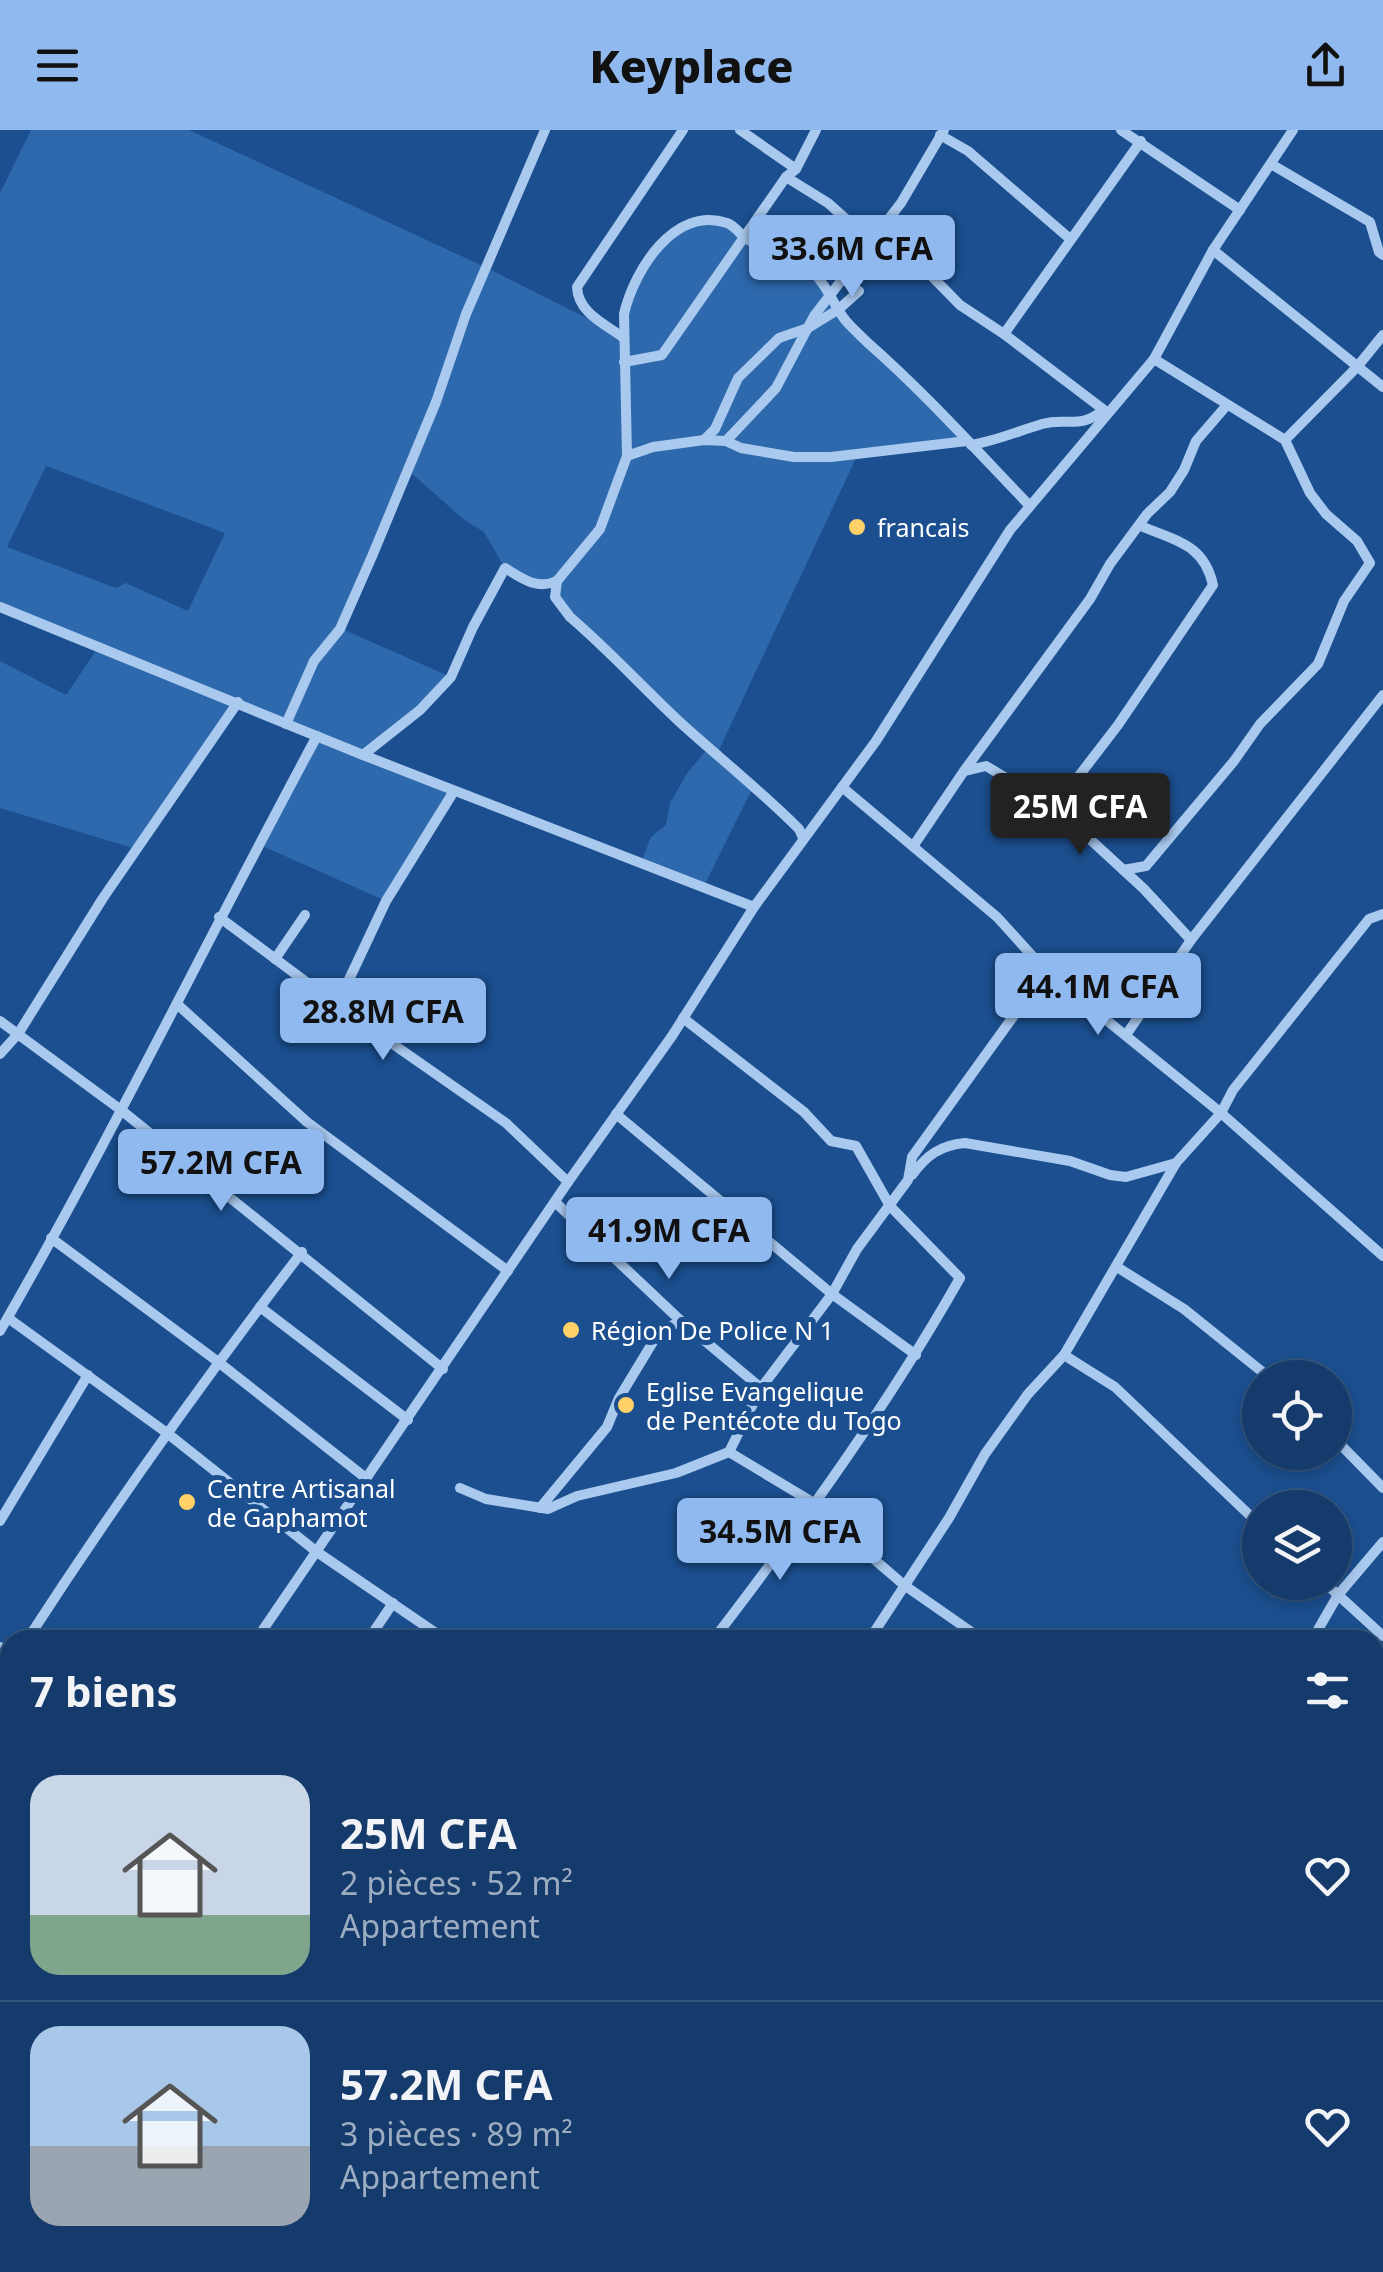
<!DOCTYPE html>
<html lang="fr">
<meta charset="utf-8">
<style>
:root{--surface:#143b6b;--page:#1d4271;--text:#f1f3f6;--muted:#9dadc1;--line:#33557e;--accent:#90b9f0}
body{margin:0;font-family:"Noto Sans",sans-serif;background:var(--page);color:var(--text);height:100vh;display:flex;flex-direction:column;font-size:38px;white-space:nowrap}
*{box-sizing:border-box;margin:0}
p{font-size:32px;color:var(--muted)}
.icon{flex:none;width:55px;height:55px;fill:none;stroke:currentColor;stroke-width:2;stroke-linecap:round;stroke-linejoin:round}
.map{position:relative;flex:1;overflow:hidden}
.drawer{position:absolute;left:0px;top:1500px;width:1385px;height:642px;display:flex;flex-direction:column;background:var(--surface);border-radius:30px 30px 0 0;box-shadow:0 5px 15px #0003,0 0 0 2px var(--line)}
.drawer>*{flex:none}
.fabs{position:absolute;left:1242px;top:1230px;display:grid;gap:20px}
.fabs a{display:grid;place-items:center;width:110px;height:110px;border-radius:50%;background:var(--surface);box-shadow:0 5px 15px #0003,0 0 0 2px var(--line);font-size:50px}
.price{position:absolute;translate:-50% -85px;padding:0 22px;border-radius:10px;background:var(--accent);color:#111;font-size:32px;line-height:65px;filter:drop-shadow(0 2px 5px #0008)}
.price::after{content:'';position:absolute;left:50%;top:60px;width:30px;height:22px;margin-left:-15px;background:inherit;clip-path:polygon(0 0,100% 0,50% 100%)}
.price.active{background:#222;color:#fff}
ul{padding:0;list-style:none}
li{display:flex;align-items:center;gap:30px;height:250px;padding:0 30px}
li+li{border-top:2px solid var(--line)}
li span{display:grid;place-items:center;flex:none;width:280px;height:200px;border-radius:30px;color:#555}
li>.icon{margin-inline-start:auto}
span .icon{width:120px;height:120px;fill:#fffc;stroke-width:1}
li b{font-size:42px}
h2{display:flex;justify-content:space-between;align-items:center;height:120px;padding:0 30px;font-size:42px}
header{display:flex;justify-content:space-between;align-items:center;height:130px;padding:0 30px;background:var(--accent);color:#111;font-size:45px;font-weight:800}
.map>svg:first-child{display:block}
</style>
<header><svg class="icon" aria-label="menu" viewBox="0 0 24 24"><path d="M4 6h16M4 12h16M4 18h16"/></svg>Keyplace<svg class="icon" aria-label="share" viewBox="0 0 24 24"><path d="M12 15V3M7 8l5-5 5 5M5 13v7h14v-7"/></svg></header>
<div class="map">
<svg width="1383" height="2142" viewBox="0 0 1383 2142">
<rect width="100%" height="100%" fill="#1b4f8f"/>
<path fill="#2e69ad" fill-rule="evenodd" d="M 31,0 L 189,0 L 485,137 L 624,207 L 627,170 L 656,120 L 696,93 L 724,92 L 806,138 L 846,191 L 967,311 L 858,324 L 718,622 L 754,655 L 703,758 L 640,735 L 651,707 L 666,695 L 670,673 L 688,642 L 709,617 L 555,467 L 557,451 L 536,455 L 505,438 L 484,402 L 463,389 L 408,340 L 340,498 L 451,547 L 365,625 L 454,661 L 386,771 L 258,714 L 316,607 L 237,573 L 136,719 L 0,678 L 0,531 L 66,565 L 99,516 L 0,475 L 0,63 ZM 46,336 L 225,403 L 188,481 L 126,453 L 116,458 L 7,417 Z"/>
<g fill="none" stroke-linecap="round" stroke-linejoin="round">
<g stroke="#a9c9ee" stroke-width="10">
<path d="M 740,0 L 796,39"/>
<path d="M 816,0 L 796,39 L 786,47 L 828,73 L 856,98 L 886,108 L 907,121 L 960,175 L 1004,204 L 1108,283"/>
<path d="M 1121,0 L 1240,80"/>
<path d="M 940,5 L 968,21 L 1069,108"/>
<path d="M 1271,34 L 1370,92 L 1379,122 L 1383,125"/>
<path d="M 1213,120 L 1383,257"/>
<path d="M 1004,204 L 1141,11"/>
<path d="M 624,208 C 605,194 578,183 577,157 L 683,0"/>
<path d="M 624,232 L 662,225 L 786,47"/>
<path d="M 704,310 L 715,299 L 738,248 L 779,208 L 808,198 L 839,179 L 859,161"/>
<path d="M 1285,310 L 1357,237 L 1383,205"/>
<path d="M 726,311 L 776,258 L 814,186 L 901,73 L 944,0"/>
<path d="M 971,315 C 996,311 1018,301 1042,294 C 1067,287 1080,300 1103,280"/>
<path d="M 627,326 L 653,317 L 704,310 L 726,311 L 741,318 L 794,327 L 831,327 L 967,311"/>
<path d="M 557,451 L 555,467 L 570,487 C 610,521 645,560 683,595 C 722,630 762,662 799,699 L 803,708"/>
<path d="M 0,477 L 363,625 L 754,777"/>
<path d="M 286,594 L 314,531 L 340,499 L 373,424 L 436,272 L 466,184 L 545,0"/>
<path d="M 363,625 L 420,580 L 451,547 L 473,497 L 505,438 C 523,449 537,460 557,451 L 600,399 L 627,326 L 624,184 C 634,141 674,75 727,93 C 735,96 738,102 744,107 C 762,120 787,126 806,137 C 825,149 833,175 846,191 C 853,199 861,206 868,213 C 925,263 976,320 1029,375"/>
<path d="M 965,641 L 986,636 L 1055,677 L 1144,759 L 1191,810"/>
<path d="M 842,657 L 997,787 L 1046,841 L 1221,983 L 1383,1126"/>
<path d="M 1055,677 L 1118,595 L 1213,455 C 1204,414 1176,411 1141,396"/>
<path d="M 914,715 L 964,641 L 1090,469 L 1110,434 L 1147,384 L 1170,362 L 1184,340 L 1196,311 L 1227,275"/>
<path d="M 1123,740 L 1146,736 L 1234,631 L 1260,594 L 1318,534 L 1344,471 L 1370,433 L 1357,411 L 1326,384 L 1310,363 L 1285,310 L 1154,229"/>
<path d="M 219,787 L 337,875 L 506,993 L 568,1052"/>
<path d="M 275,829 L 305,785"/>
<path d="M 177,874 L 307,992 L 508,1141"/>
<path d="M 337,875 L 386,771 L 454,661"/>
<path d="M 683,888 L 804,982 L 831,1011 L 856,1016 L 890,1076 L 960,1148 C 888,1275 802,1394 713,1510"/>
<path d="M 0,891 L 121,980 L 443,1239"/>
<path d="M 1126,905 L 1191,810 L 1383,565"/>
<path d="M 0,924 L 18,904 L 103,768 L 238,572"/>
<path d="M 616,984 L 832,1164 L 916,1225"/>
<path d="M 912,1045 C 926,1026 940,1015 965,1013 L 1070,1031 L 1110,1045 L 1126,1047 L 1176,1033 L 1221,983 L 1233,960 L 1369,789 L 1383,784"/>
<path d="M 555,1072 L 681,1191 L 761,1258"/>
<path d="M 51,1108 L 217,1231 L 367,1349"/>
<path d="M 1117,1137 L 1184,1179 L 1270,1248"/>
<path d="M 260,1177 L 408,1290"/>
<path d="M 8,1188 L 167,1303 L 317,1422 L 446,1510"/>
<path d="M 0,1201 C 112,1007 210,804 317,606"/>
<path d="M 1064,1225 L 1115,1257 L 1260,1395"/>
<path d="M 1335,1309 L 1383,1358"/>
<path d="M 729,1322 L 814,1373 L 847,1406 L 904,1455 L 983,1510"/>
<path d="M 460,1358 L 486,1369 L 548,1379 L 577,1366 L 676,1343 L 729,1322 L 761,1258 L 832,1164 L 857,1119 L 908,1050 L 912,1027 L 1046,841"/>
<path d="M 540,1378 L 607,1297 L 619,1268 L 659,1202 L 681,1191"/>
<path d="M 0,1391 L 88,1245"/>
<path d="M 1324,1452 L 1383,1506"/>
<path d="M 27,1510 C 113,1377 205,1248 302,1122"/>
<path d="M 256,1510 L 568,1052 L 672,906 L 754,777 L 876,611 L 1010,400 L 1154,229 L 1213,120 L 1293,0"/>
<path d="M 368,1510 L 393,1473"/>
<path d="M 869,1510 L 949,1388 L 985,1324 L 1028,1264 L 1064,1225 L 1176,1033"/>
<path d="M 1312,1510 L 1338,1465 L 1383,1412"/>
<path d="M 0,1517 L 10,1523"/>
<path d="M 0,1554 L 10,1537"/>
<path d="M 0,1658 L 10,1664"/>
<path d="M 1375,1788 L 1383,1794"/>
<path d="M 0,1810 L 10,1816"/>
<path d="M 1375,1822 L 1383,1806"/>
<path d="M 0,1885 L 10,1872"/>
<path d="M 1375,1928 L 1383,1934"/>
<path d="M 0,1929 L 10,1936"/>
<path d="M 1375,2068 L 1383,2075"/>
<path d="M 275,2132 L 288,2142"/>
<path d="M 711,2132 L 732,2142"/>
<path d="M 315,2142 L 323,2132"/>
<path d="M 542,2142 L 549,2135 L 557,2142"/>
<path d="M 774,2142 L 783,2132"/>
<path d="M 1031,2142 L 1038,2132"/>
<path d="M 1173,2142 L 1180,2132"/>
</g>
<g stroke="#fff" stroke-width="20">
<path d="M 0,2093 L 10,2098"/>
<path d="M 86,2132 L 111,2138 L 113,2142"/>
</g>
</g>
<g fill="#ffd166" stroke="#1b4f8f" stroke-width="4">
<circle cx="857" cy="397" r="10"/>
<circle cx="571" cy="1200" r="10"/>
<circle cx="626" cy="1275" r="10"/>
<circle cx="187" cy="1372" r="10"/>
</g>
<g text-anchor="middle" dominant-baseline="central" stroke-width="10" stroke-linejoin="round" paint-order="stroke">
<g font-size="25" fill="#fff" stroke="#1b4f8f" text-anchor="start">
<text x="877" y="397">francais</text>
<text x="591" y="1200">Région De Police N 1</text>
<text x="646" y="1261">Eglise Evangelique<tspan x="646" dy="29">de Pentécote du Togo</tspan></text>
<text x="207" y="1358">Centre Artisanal<tspan x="207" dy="29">de Gaphamot</tspan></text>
</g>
</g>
</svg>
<div class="fabs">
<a><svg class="icon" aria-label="locate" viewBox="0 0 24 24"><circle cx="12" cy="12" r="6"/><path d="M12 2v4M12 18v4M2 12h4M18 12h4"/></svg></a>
<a><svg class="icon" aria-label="layers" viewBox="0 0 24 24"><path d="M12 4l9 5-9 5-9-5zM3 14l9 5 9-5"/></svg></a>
</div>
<b class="price" style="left:852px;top:170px">33.6M CFA</b>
<b class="price active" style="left:1080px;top:728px">25M CFA</b>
<b class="price" style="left:1098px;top:908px">44.1M CFA</b>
<b class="price" style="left:383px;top:933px">28.8M CFA</b>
<b class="price" style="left:221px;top:1084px">57.2M CFA</b>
<b class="price" style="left:669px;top:1152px">41.9M CFA</b>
<b class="price" style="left:780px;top:1453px">34.5M CFA</b>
<section class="drawer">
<h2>7 biens<svg class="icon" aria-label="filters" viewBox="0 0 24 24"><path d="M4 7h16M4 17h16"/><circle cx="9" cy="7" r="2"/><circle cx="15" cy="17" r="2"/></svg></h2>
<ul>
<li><span style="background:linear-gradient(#c9d6e8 70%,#7fa58c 0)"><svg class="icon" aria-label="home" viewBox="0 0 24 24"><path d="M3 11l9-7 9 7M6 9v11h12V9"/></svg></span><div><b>25M CFA</b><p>2 pièces · 52 m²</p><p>Appartement</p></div><svg class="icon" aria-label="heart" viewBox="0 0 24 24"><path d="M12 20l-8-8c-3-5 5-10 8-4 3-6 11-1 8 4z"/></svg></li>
<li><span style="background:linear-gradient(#a9c7e8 60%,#9aa5b1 0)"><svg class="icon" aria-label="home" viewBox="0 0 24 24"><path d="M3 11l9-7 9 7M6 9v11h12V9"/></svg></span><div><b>57.2M CFA</b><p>3 pièces · 89 m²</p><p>Appartement</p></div><svg class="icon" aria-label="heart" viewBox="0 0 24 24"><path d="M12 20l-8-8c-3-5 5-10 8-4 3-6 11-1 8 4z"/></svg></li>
</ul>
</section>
</div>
